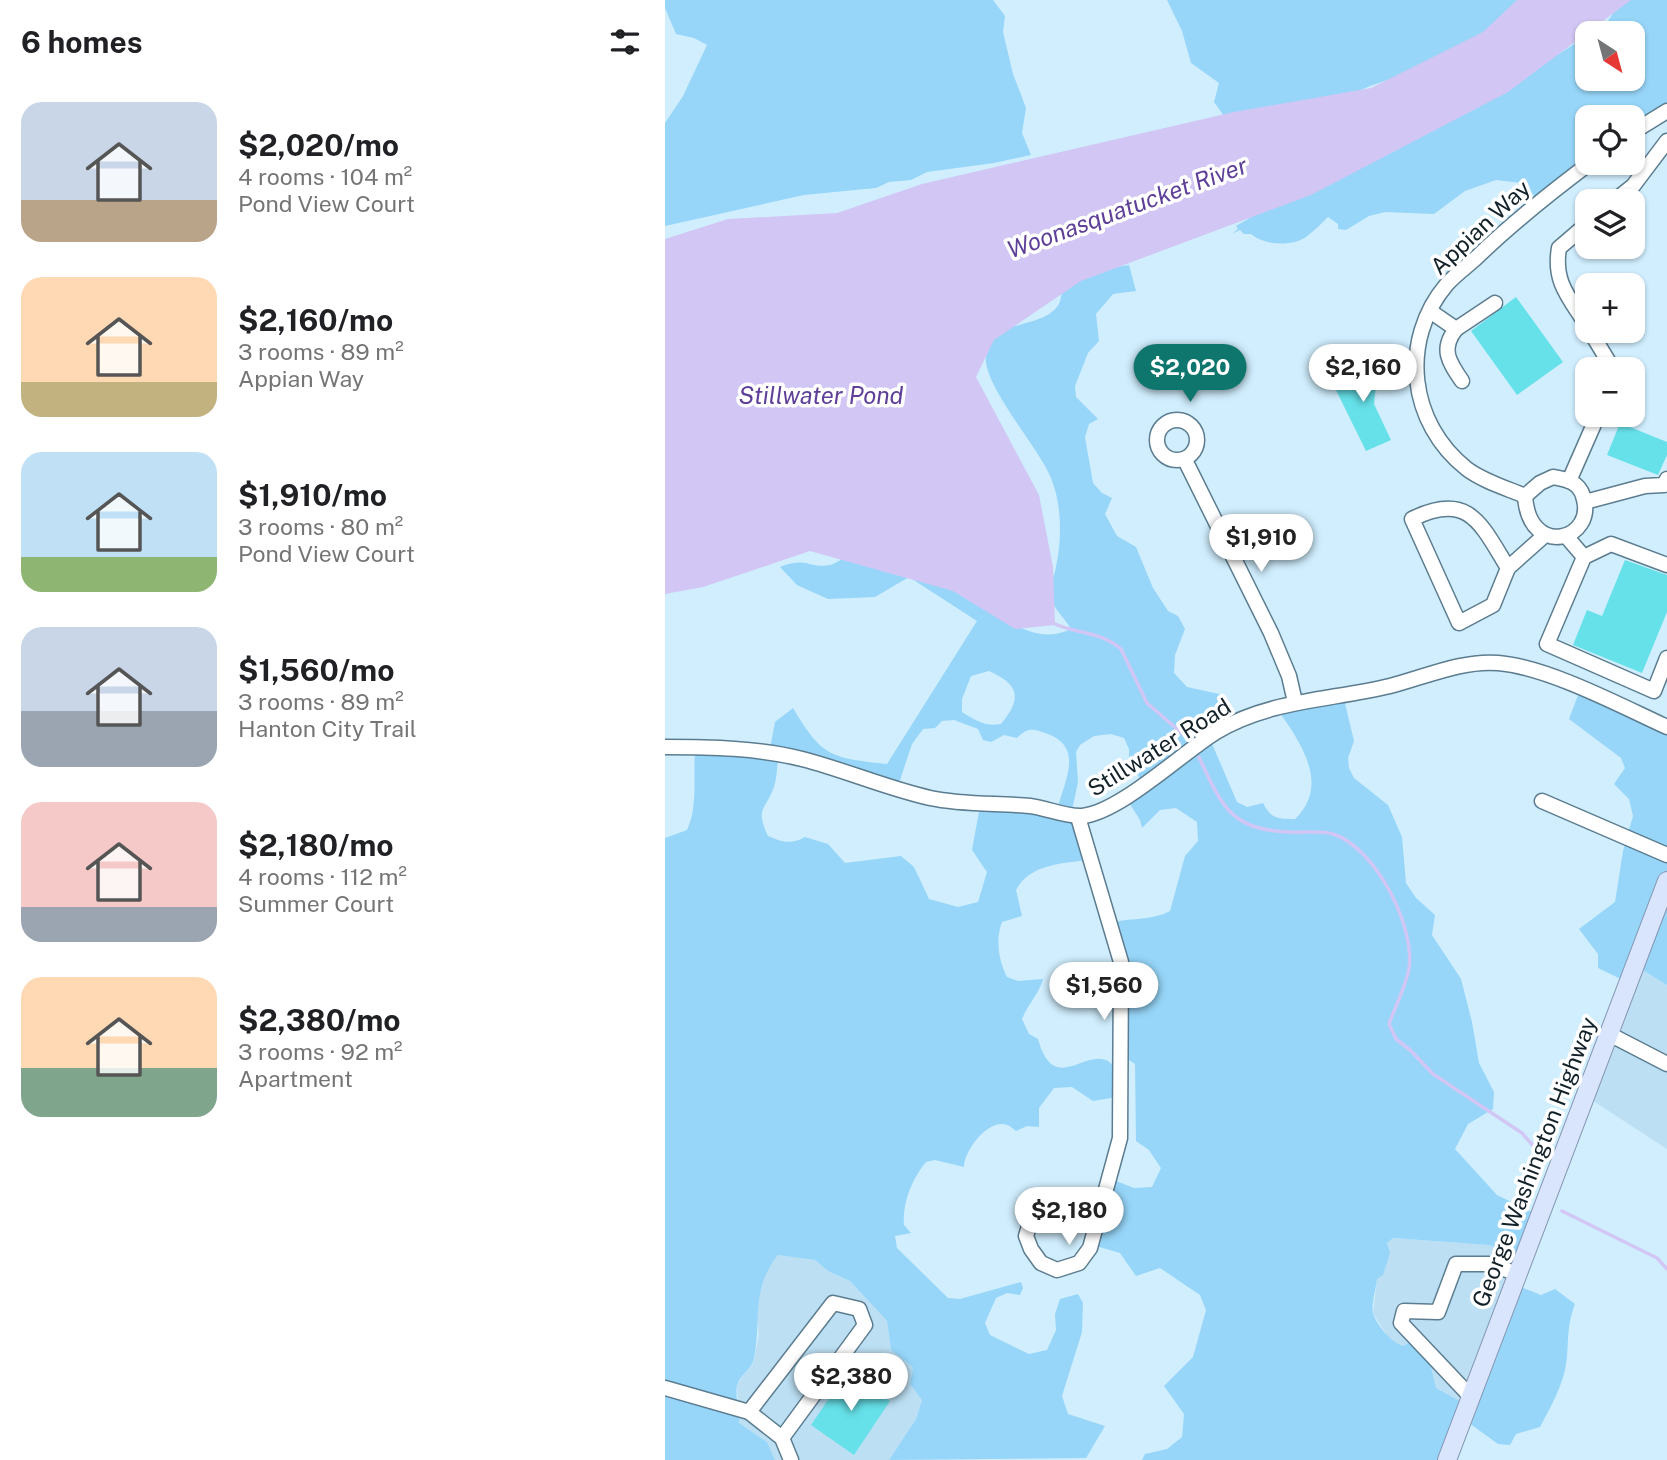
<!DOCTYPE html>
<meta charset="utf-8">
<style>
:root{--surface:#fff;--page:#f6f6f6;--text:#202124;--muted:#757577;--accent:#0f766e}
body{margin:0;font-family:"Public Sans",sans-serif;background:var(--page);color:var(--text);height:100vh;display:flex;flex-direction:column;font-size:26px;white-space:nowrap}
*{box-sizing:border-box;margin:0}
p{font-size:23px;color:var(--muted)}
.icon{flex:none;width:38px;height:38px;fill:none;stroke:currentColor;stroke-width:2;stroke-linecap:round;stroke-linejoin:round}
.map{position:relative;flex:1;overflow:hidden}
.sheet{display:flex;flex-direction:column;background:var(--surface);width:665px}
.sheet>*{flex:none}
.needle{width:46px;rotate:144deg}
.tools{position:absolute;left:910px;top:21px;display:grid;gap:14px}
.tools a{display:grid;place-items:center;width:70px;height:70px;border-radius:14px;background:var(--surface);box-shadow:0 2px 5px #0004;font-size:35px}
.price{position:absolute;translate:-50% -60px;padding:0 16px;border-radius:24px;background:#fff;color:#222;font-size:23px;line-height:46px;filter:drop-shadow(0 2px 4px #0008)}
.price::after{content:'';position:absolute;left:50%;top:42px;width:21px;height:16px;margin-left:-10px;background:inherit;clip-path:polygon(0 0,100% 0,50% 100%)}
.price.selected{background:var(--accent);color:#fff}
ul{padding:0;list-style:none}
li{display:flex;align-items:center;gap:21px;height:175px;padding:0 21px}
li span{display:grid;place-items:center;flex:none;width:196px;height:140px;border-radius:21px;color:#555}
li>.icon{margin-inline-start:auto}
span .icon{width:84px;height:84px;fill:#fffc;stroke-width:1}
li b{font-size:30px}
h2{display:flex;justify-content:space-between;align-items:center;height:84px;padding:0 21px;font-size:30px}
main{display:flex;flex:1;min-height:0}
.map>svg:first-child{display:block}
</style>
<main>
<section class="sheet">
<h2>6 homes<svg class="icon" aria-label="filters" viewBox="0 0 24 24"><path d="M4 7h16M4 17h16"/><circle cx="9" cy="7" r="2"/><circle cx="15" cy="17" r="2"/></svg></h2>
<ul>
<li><span style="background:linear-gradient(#c9d6e8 70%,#b9a48a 0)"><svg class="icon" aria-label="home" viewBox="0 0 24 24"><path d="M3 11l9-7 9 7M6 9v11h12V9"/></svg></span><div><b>$2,020/mo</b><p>4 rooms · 104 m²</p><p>Pond View Court</p></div></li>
<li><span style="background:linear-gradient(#ffd9b3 75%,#c2b280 0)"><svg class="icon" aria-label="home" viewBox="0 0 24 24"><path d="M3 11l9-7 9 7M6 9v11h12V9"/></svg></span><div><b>$2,160/mo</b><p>3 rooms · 89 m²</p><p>Appian Way</p></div></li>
<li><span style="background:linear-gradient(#bfe0f5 75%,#8fb573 0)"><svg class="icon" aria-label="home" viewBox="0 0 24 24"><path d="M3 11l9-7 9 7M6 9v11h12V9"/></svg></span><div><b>$1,910/mo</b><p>3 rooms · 80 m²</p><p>Pond View Court</p></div></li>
<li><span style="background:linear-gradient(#c9d6e8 60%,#9aa5b1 0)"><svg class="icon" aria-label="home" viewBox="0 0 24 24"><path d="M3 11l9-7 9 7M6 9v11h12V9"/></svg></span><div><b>$1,560/mo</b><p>3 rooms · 89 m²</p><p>Hanton City Trail</p></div></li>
<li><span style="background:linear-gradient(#f6c9c9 75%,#9aa5b1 0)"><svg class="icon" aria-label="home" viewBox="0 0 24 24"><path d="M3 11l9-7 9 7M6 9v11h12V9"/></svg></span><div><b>$2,180/mo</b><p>4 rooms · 112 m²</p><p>Summer Court</p></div></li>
<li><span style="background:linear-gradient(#ffd9b3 65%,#7fa58c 0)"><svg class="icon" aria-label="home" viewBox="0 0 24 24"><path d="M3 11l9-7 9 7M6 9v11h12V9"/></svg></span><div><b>$2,380/mo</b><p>3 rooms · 92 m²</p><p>Apartment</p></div></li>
</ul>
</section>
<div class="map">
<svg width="1002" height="1460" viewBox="0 0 1002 1460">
<rect width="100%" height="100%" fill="#d0eefe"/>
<g fill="#bcdff3">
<path d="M 971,968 L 980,968 L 979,971 L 1002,985 L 1002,1149 L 919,1095 Z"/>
<path d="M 728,1238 L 824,1245 L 855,1258 L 800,1404 L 771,1388 L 759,1338 L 751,1339 L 738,1346 L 731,1344 L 721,1334 L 708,1313 L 712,1279 L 722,1243 Z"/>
<path d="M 113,1255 L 150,1260 L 163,1271 L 185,1281 L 222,1321 L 226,1350 L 248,1367 L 245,1384 L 257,1399 L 251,1419 L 224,1460 L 110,1460 L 102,1442 L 74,1423 L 72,1384 L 88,1363 L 94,1335 L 91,1308 L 101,1270 Z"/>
</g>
<g fill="#97d6f9" fill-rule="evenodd">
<path d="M 0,0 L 328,0 L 340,16 L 338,32 L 348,74 L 361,108 L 357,133 L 366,155 L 329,163 L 262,172 L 246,180 L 224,182 L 211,188 L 139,195 L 0,226 L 0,123 L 18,96 L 42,45 L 29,38 L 11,34 L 0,8 Z"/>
<path d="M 502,0 L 861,0 L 800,46 L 755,69 L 705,86 L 670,102 L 559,116 L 549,102 L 554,83 L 526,63 L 517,31 Z"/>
<path d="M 956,0 L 1002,0 L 1002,112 L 968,133 L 968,117 L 922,117 L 922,163 L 874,201 L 857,183 L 831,180 L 800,191 L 769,214 L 720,212 L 704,216 L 681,230 L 673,229 L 673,224 L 663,217 C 656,224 649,231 641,237 C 627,247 598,245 586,234 L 579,234 L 575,230 L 567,234 L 573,229 L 571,226 L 595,212 L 881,62 L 922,36 L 922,79 L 968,79 L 968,33 L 927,33 L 943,21 Z"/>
<path d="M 464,265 L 471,291 L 448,294 L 431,314 L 434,341 L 423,353 L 410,386 L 411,397 L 433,419 L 424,424 L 420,437 L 428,483 L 437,493 L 447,498 L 440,514 L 452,536 L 471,547 L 488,588 L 503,611 L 513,616 L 520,629 L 510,655 L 509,673 L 522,687 L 554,694 L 559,699 L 572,723 L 545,739 L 572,802 L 582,807 L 598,803 C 606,819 613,819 630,819 C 666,785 635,742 613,710 L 679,699 L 689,741 L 683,758 L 684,768 L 689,778 L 723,805 L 737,837 L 741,883 L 751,898 L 770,915 L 767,935 L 796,979 L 807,1022 L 814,1063 L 829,1092 L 828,1109 L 803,1124 L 790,1149 L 832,1195 L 871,1214 L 855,1258 L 824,1245 L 728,1238 L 722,1243 L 725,1253 L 718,1275 L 712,1279 C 711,1289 706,1304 708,1313 C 712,1326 726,1342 738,1346 L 751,1339 L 759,1337 L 771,1388 L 800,1404 L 848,1284 L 876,1295 L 890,1289 L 910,1304 C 900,1330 905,1346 900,1370 C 895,1391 885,1408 875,1427 L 851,1434 L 845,1445 L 833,1444 L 797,1418 L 780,1460 L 477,1460 L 480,1454 L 502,1449 L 517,1437 L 519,1414 L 499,1386 L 528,1357 L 541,1310 L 535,1295 L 495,1268 L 471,1276 L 455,1253 L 424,1244 L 446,1179 L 469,1188 L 487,1187 L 496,1168 L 484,1150 L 471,1141 L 470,1064 L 458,1056 L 448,922 C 468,918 488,920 505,911 L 520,856 L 533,841 L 532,822 L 511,808 L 495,810 L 477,828 L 475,820 L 461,798 L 479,784 L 464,763 L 464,749 L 459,738 L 446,734 L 429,736 L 415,745 L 411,752 L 413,782 L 406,815 L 424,860 C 399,863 364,864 351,890 L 357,916 L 337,922 C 330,940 334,961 342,977 L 353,981 L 378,979 C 374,994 363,1004 357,1019 L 364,1034 L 373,1039 C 389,1096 419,1048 443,1061 C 448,1064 454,1073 458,1078 L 458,1096 L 428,1101 L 407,1087 L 389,1088 L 374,1108 L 374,1127 L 362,1126 L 351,1131 C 348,1129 346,1126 342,1125 C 323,1118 299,1151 299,1167 L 270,1160 L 261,1162 C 247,1179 237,1203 239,1225 L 246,1233 L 230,1236 L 232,1248 L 283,1298 L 295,1299 L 356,1282 L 358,1288 L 355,1295 L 342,1293 L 331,1298 L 320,1323 L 325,1335 L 364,1354 L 382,1350 L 391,1330 L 390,1314 L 395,1299 L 413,1294 L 418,1303 L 417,1332 L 397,1396 L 403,1414 L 440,1426 L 421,1458 L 224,1460 L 251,1419 L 257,1400 L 245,1384 L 248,1367 L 226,1350 L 222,1321 L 185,1281 L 163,1271 L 150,1260 L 113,1255 C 85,1290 97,1319 89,1358 C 87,1369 75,1375 72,1385 C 70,1396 74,1412 74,1423 L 102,1442 L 110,1460 L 0,1460 L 0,838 L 22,830 C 33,806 28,780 30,753 L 104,754 L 110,722 L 128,708 C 157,757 166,758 222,764 L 312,621 L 244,577 L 210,597 L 163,599 L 132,585 L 115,567 C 143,556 143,569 165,565 C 173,563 182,555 189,551 L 261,562 L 356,628 C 374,636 388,637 406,629 C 400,618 386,607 385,593 C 384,585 390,575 391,567 C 397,538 397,505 386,478 C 374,448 317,384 321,356 C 328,317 374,330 392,307 C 397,301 397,289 398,281 L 410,274 ZM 324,671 C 355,685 357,698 336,724 C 320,727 310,720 297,712 L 297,699 L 306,676 ZM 289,720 L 313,729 L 318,740 L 326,742 L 339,735 L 352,738 C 361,729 366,728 377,732 C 422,745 399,780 392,811 L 315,806 L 307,850 L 322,872 L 313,902 L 293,907 L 264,899 L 249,867 L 236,856 L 180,863 L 163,844 L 140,837 C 126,845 117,842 103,836 C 90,808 100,811 109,787 C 112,778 112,767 113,757 L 232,789 L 247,744 L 258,729 L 270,728 L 277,721 Z"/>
<path d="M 915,690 L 998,725 L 1002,717 L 1002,985 L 979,971 L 979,968 L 969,967 L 962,982 L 933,968 L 933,954 L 914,929 L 950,902 L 958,851 L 968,816 L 964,799 L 949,784 L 960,768 L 956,758 L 904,719 Z"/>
</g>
<path fill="#d2c6f5" d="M 852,0 L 966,0 L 843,92 L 646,195 L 416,281 L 329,340 L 311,377 L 374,495 L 388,567 L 390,625 L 350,629 L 288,591 L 145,551 L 38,587 L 0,594 L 0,239 L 63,219 L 172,213 L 257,184 L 569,112 L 706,88 L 818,32 Z"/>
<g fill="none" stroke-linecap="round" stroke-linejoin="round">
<g stroke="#d2c6f5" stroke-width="3.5">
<path d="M 388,623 C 409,634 434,630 456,649 L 482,703 L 527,742"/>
<path d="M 534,757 C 557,807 566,830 625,832 C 638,833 656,830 668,834 C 711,848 750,926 744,968 C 741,986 730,1007 724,1024 L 731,1039 L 745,1050 L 768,1074 L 857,1133 L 871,1149 L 865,1174"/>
<path d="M 897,1211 L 992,1258 L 1002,1269"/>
</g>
</g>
<g fill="#66e1e9">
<path d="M 851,297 L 898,362 L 852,395 L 806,331 Z"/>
<path d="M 708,360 L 716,373 L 712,375 L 709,404 L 726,440 L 701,451 L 666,380 Z"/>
<path d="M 955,423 L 1002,442 L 1002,455 L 993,475 L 942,455 Z"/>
<path d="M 960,560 L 1002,575 L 1002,612 L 977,673 L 908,645 L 922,610 L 937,616 Z"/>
<path d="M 182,1372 L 225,1401 L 189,1455 L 146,1425 Z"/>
</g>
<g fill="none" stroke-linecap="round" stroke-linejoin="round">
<g stroke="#5c7d90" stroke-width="17">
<g id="minor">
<path d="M 968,132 L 1002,111"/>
<path d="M 949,201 L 968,186 L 1002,141"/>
<path d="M 922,224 L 894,248 C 888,283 905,298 922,326"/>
<path d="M 765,311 L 791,329 L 830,303"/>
<path d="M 791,329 C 775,349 784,362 797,381"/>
<path d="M 925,331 L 948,369"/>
<circle cx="512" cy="440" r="20"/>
<path d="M 520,460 L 606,633 L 624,676 L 630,702"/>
<path d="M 888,477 C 901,479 914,482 918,496 C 933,540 864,560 860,496 L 875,483 Z"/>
<path d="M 904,481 L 933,415"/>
<path d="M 860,496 C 841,488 818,481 802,469 C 744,424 734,340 782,284 C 790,275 801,267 810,259 C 846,224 885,193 925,163"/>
<path d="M 920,502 L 980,486 L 999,485 L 1002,479"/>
<path d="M 901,536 L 919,557"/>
<path d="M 1002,565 L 946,544 L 919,557 L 882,644 L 989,691 L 1002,658"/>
<path d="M 843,568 L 828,605 L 794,623 L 747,519 C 804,491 816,524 843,568 L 880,535"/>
<path d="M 0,747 C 45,747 94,748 137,759 C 180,770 221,788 265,798 C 298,805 331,803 365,806 C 382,808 401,817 417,816 C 454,813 517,753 551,732 C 604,700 667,700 725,686 C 760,677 797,660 833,663 C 883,667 956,706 1002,727"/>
<path d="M 877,801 L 1002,855"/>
<path d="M 413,817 L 456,962 L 455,1138 L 425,1248 L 414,1263 L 392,1270 L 376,1263 L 366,1249 L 361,1236 L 365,1223 L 374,1211 L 389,1205 L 405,1206 L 418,1215 L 430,1230"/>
<path d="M 944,1034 L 1002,1064"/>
<path d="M 0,1388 L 84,1412 L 117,1438 L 126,1460"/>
<path d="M 806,1397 L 736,1323 L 739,1311 L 773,1312 L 791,1264 L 824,1264 L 853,1274"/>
<path d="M 84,1412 L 168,1303 L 194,1309 L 200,1325 L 117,1438"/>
</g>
</g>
<g stroke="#8395b2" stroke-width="20">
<path id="major" d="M 782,1460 L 1002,881"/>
</g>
<use href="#minor" stroke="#fff" stroke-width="14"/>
<use href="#major" stroke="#d9e5fd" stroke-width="18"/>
</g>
<g text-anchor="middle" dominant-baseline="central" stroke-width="7" stroke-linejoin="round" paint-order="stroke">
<g font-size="23" fill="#132129" stroke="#fff">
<text transform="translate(815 227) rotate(-43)">Appian Way</text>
<text transform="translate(494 747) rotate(-32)">Stillwater Road</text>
<text transform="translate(869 1162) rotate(-69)">George Washington Highway</text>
</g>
<g font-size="24" font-style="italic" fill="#5e4099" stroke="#fff">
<text transform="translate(462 207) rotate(-20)">Woonasquatucket River</text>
<text x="156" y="395">Stillwater Pond</text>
</g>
</g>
</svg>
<div class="tools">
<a><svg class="needle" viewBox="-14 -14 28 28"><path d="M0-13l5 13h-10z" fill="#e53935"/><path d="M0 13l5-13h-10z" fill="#757577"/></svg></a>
<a><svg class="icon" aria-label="locate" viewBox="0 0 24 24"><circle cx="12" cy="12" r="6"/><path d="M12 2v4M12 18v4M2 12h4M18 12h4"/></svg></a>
<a><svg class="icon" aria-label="layers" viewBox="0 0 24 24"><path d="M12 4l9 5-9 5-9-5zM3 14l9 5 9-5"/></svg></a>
<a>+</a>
<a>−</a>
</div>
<b class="price selected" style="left:525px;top:404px">$2,020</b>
<b class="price" style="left:698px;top:404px">$2,160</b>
<b class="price" style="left:596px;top:574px">$1,910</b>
<b class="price" style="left:439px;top:1022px">$1,560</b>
<b class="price" style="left:404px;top:1247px">$2,180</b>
<b class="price" style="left:186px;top:1413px">$2,380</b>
</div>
</main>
